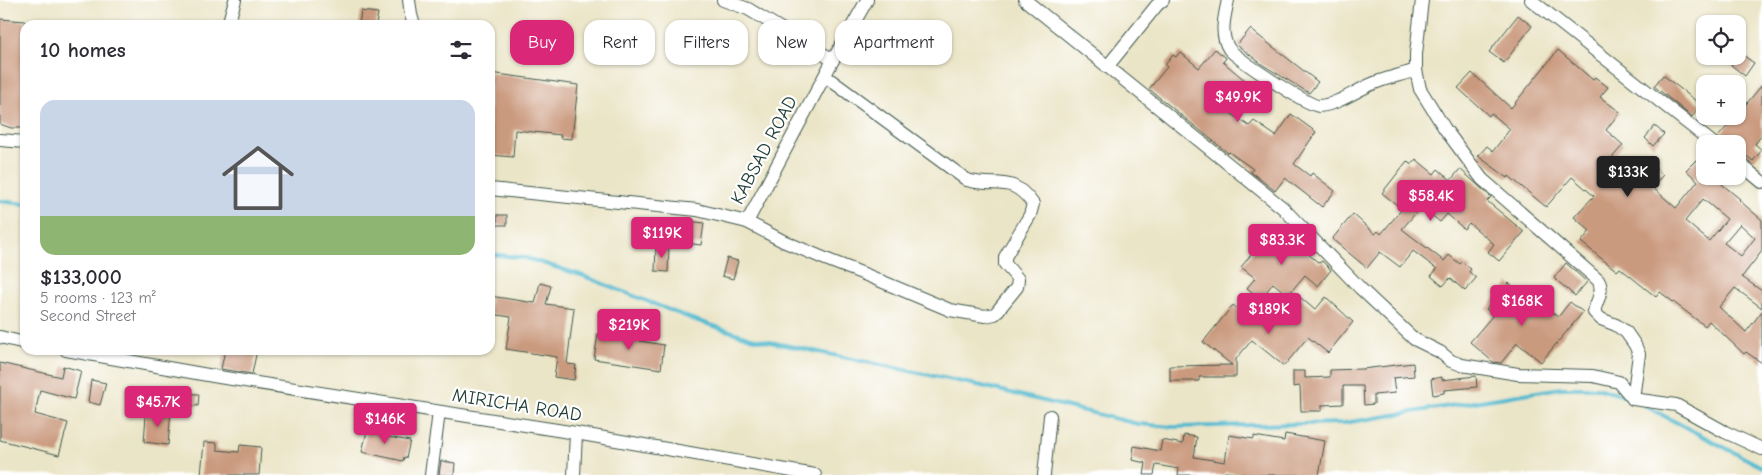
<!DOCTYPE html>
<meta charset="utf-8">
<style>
:root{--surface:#fff;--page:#f7f7f7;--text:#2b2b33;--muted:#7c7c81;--line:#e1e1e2;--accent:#db2777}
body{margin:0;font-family:"Comic Neue",sans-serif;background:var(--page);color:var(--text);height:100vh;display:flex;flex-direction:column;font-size:19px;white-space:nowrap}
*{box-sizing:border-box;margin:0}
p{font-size:16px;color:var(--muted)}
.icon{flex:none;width:28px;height:28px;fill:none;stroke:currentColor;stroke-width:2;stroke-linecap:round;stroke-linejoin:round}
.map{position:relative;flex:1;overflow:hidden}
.details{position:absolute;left:20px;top:20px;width:475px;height:335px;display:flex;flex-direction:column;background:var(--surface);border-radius:15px;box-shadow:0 1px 4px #0004}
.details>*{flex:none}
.top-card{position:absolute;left:510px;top:20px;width:475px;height:45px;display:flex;gap:10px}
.fabs{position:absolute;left:1696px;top:15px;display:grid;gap:10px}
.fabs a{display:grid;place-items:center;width:50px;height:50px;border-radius:10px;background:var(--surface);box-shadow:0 1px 4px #0004;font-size:25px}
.price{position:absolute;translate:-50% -42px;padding:0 11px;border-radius:5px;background:var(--accent);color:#fff;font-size:16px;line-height:32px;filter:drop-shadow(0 1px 2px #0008)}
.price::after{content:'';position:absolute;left:50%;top:30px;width:15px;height:11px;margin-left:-8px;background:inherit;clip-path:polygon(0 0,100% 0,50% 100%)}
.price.current{background:#222;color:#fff}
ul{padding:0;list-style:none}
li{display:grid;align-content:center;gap:10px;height:265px;padding:0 20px}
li+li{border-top:1px solid var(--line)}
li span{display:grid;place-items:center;height:155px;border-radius:15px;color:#555}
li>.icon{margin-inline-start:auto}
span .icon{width:90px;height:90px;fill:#fffc;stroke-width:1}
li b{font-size:21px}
h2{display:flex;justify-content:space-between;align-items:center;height:60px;padding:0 20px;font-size:21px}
.pill{padding:0 18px;border-radius:15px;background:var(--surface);box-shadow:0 1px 4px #0004;font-size:18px;line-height:45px}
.pill.current{background:var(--accent);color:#fff}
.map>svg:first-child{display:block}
</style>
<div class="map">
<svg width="1762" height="475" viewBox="0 0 1762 475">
<rect width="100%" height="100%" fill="#fff"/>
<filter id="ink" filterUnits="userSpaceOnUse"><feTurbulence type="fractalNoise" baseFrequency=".02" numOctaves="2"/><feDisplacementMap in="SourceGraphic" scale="10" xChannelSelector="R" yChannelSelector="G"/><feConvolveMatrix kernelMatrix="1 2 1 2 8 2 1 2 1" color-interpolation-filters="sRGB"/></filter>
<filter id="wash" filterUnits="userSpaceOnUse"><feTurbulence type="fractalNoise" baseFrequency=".0096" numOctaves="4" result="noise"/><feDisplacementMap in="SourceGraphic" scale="20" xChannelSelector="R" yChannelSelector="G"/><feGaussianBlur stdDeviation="1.12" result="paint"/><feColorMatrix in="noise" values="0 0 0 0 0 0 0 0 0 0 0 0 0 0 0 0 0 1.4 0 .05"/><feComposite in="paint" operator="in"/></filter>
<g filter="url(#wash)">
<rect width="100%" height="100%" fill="#ebe5c7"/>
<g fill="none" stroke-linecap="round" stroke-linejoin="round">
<g stroke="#51b9cf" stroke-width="4">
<path d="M 0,201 L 25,204"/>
<path d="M 490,254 L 526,258 L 581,275 L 692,319 L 751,338 L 982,386 L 1138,424 L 1174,427 L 1344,423 L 1561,388 L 1596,388 L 1625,396"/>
<path d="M 1645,406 L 1762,467"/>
</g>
</g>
<g id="blocks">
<g fill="#ca9a7e" fill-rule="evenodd">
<path d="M 361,11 L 378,13 L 376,25 L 359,25 Z"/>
<path d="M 1518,15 L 1532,26 L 1504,63 L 1489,52 Z"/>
<path d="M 0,19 L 25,21 L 25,128 L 11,128 L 0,124 Z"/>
<path d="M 1250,29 L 1318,82 L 1309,93 L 1263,65 L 1237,45 Z"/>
<path d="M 1215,49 L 1226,58 L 1223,62 L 1246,81 L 1222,107 L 1249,126 L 1254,121 L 1276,136 L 1291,114 L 1316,132 L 1294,164 L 1310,176 L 1312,173 L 1335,191 L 1322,207 L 1285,178 L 1275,191 L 1251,172 L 1253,169 L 1229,152 L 1228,153 L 1149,89 L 1167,67 L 1165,65 L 1173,55 L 1176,57 L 1180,52 L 1199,68 Z"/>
<path d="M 1558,50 L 1593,80 L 1595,77 L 1608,87 L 1600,97 L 1620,112 L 1606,130 L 1623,145 L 1611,159 L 1636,179 L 1650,164 L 1663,175 L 1652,187 L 1676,208 L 1698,181 L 1686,170 L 1696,160 L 1704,167 L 1703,169 L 1705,170 L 1705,176 L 1712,176 L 1740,199 L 1739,200 L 1762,220 L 1762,251 L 1742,277 L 1762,291 L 1762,308 L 1735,288 L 1719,307 L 1746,332 L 1762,311 L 1762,363 L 1746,352 L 1744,354 L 1709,321 L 1705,326 L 1660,292 L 1656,297 L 1620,268 L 1617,271 L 1581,242 L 1590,231 L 1574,217 L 1594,196 L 1572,177 L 1546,207 L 1509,176 L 1508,178 L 1478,156 L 1487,146 L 1493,151 L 1510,129 L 1491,113 L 1489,116 L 1458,88 L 1472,73 L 1511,108 ZM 1703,199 L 1727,219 L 1709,241 L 1685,221 ZM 1740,224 L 1755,238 L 1741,256 L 1724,243 Z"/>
<path d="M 1740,53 L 1754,63 L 1745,76 L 1731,65 Z"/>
<path d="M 490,73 L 578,85 L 572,139 L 560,138 L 561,135 L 515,130 L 513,157 L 490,155 Z"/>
<path d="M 1663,75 L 1701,105 L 1692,117 L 1654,86 Z"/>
<path d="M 1762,85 L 1762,135 L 1755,144 L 1762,150 L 1753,161 L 1738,150 L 1738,144 L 1722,144 L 1718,137 L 1736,116 L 1738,116 L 1738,114 Z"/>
<path d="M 1655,126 L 1664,134 L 1653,146 L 1645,138 Z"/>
<path d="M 1416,159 L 1434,174 L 1438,169 L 1451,180 L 1460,169 L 1491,197 L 1487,201 L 1524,232 L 1499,261 L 1488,252 L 1494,244 L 1469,223 L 1464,229 L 1447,214 L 1440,222 L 1421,207 L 1402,229 L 1444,261 L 1449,255 L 1460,264 L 1462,262 L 1471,269 L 1469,272 L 1476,278 L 1465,291 L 1450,278 L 1443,286 L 1431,276 L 1437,269 L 1413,251 L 1400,267 L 1380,252 L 1367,268 L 1332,239 L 1353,214 L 1375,234 L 1378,231 L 1381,234 L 1402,209 L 1382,193 L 1407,161 L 1411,165 Z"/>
<rect x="497" y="215" width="10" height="10"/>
<path d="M 680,220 L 704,223 L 701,245 L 678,242 Z"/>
<path d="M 1271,231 L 1287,243 L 1290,239 L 1319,263 L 1322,261 L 1331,270 L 1318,286 L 1305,275 L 1288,295 L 1273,283 L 1261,299 L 1247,288 L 1255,278 L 1241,267 Z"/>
<path d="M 656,246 L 669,247 L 668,272 L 655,271 Z"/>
<path d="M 727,258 L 738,261 L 733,279 L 722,276 Z"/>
<path d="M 1566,263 L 1587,282 L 1575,296 L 1554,278 Z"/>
<path d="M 540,283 L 551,286 L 546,304 L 574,308 L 567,364 L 576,365 L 574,380 L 554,377 L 557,357 L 506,349 L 511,317 L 490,314 L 490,296 L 535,303 Z"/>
<path d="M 1509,283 L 1532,304 L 1536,299 L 1558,317 L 1570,302 L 1583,312 L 1541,362 L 1517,343 L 1501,363 L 1493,362 L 1470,342 L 1493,315 L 1486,309 Z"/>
<path d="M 1295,293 L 1315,310 L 1326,297 L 1353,322 L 1328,353 L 1308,337 L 1284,366 L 1252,340 L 1236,359 L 1236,377 L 1199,377 L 1199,381 L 1170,381 L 1170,366 L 1232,365 L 1203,342 L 1233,305 L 1249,318 L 1262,302 L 1277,315 Z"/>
<path d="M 623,331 L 642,334 L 640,341 L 664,345 L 661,369 L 594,359 L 598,334 L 622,338 Z"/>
<path d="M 225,350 L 257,350 L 252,374 L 221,369 Z"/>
<path d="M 0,363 L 61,377 L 63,366 L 81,371 L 74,399 L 40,390 L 35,414 L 68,423 L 59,455 L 0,440 Z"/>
<path d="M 1413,363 L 1414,376 L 1393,378 L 1395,393 L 1374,395 L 1374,404 L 1364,405 L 1363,386 L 1343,386 L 1343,404 L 1322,405 L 1322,411 L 1301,411 L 1300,386 L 1293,387 L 1293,371 L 1305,371 L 1305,378 L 1330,377 L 1330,370 L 1362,369 Z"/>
<path d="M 1476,376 L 1477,387 L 1444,390 L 1444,393 L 1433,395 L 1431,379 L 1442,377 L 1442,380 Z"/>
<path d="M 91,380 L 106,383 L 100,405 L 88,402 Z"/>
<path d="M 174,393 L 199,394 L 198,406 L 174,404 Z"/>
<path d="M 153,410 L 171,411 L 168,445 L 144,442 L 146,415 L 152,416 Z"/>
<path d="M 368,427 L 390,432 L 388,437 L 410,441 L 406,458 L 404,457 L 403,461 L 362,452 Z"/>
<path d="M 1285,434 L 1325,441 L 1319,475 L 1253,475 L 1225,472 L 1224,475 L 1178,475 L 1179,469 L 1156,465 L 1154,475 L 1144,475 L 1146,463 L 1132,460 L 1134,446 L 1160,451 L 1162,440 L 1183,444 L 1184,435 L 1197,437 L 1194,457 L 1225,462 L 1229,435 L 1254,439 L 1254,436 L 1284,441 Z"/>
<path d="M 204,442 L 217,443 L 217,450 L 239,452 L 240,445 L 261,447 L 259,475 L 201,475 Z"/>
<path d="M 441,461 L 455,463 L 454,475 L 439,475 Z"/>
</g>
</g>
</g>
<g filter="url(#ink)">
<use href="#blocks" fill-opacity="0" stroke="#3e564a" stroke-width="1"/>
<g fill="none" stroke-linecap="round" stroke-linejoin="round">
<g stroke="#3e564a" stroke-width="14">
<g id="street">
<path d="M 409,0 L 411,15 L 414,25"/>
<path d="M 723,0 L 748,9 L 833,60"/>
<path d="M 1025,0 L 1283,208 L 1360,288 L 1414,339 L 1440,352 L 1451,361 L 1462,365 L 1518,374 L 1593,376 L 1619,382 L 1633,399 L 1676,405 L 1725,432 L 1762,449"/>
<path d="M 1228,0 C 1225,15 1219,34 1229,49 C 1236,58 1309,107 1319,106 C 1337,105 1355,91 1372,84 C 1386,78 1402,75 1416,70"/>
<path d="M 1422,0 L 1416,54 L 1416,70 L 1420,89 L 1445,129 L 1482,179 L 1598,280 C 1605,291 1596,301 1594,312 L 1601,319 L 1616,325 L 1626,332 L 1635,345 L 1639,354 L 1633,399"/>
<path d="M 1531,0 L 1714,144"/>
<path d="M 228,25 L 235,0"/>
<path d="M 1107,67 L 1157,5 L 1163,0"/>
<path d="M 0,140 L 25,142"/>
<path d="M 1738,162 L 1762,182"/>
<path d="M 490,189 L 697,210 L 747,222 L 833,60 L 867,0"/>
<path d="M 747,222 L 783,241 L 828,260 L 864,274 L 950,310 L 985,316 L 995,314 L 1017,287 L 1018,279 L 1005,264 L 1005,257 L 1030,215 L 1033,204 C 1011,173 997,189 967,180 L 825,76"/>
<path d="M 0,337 L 25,343"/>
<path d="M 66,350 L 219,377 L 576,433 L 815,475"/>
<path d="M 431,475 L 439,412"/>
<path d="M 574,475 L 576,433"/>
<path d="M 1044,475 L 1050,416"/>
</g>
</g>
<use href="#street" stroke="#fff" stroke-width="12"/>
</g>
</g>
<g text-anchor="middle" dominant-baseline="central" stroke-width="4.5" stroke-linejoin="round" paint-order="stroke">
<g font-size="19" fill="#1f3d34" stroke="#fff">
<text transform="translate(764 150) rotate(-62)">KABSAD ROAD</text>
<text transform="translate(517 405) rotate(9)">MIRICHA ROAD</text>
</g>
</g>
</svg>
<div class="fabs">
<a><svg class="icon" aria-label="locate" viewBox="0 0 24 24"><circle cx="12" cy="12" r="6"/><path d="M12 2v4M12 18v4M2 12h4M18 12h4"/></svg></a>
<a>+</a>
<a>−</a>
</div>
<b class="price" style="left:1238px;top:123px">$49.9K</b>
<b class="price current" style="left:1628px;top:198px">$133K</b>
<b class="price" style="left:1431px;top:222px">$58.4K</b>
<b class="price" style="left:662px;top:259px">$119K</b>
<b class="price" style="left:1282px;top:266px">$83.3K</b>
<b class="price" style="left:1522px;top:327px">$168K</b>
<b class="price" style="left:1269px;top:335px">$189K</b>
<b class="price" style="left:629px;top:351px">$219K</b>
<b class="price" style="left:158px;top:428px">$45.7K</b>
<b class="price" style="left:385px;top:445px">$146K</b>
<div class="top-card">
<a class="pill current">Buy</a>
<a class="pill">Rent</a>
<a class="pill">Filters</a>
<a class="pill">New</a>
<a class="pill">Apartment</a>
</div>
<section class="details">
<h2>10 homes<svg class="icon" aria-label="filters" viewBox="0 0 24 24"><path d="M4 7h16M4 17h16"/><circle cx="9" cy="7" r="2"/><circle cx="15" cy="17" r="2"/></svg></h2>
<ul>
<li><span style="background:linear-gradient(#c9d6e8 75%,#8fb573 0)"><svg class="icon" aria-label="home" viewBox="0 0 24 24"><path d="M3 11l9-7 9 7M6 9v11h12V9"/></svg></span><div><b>$133,000</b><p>5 rooms · 123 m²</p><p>Second Street</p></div></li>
</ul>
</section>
</div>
